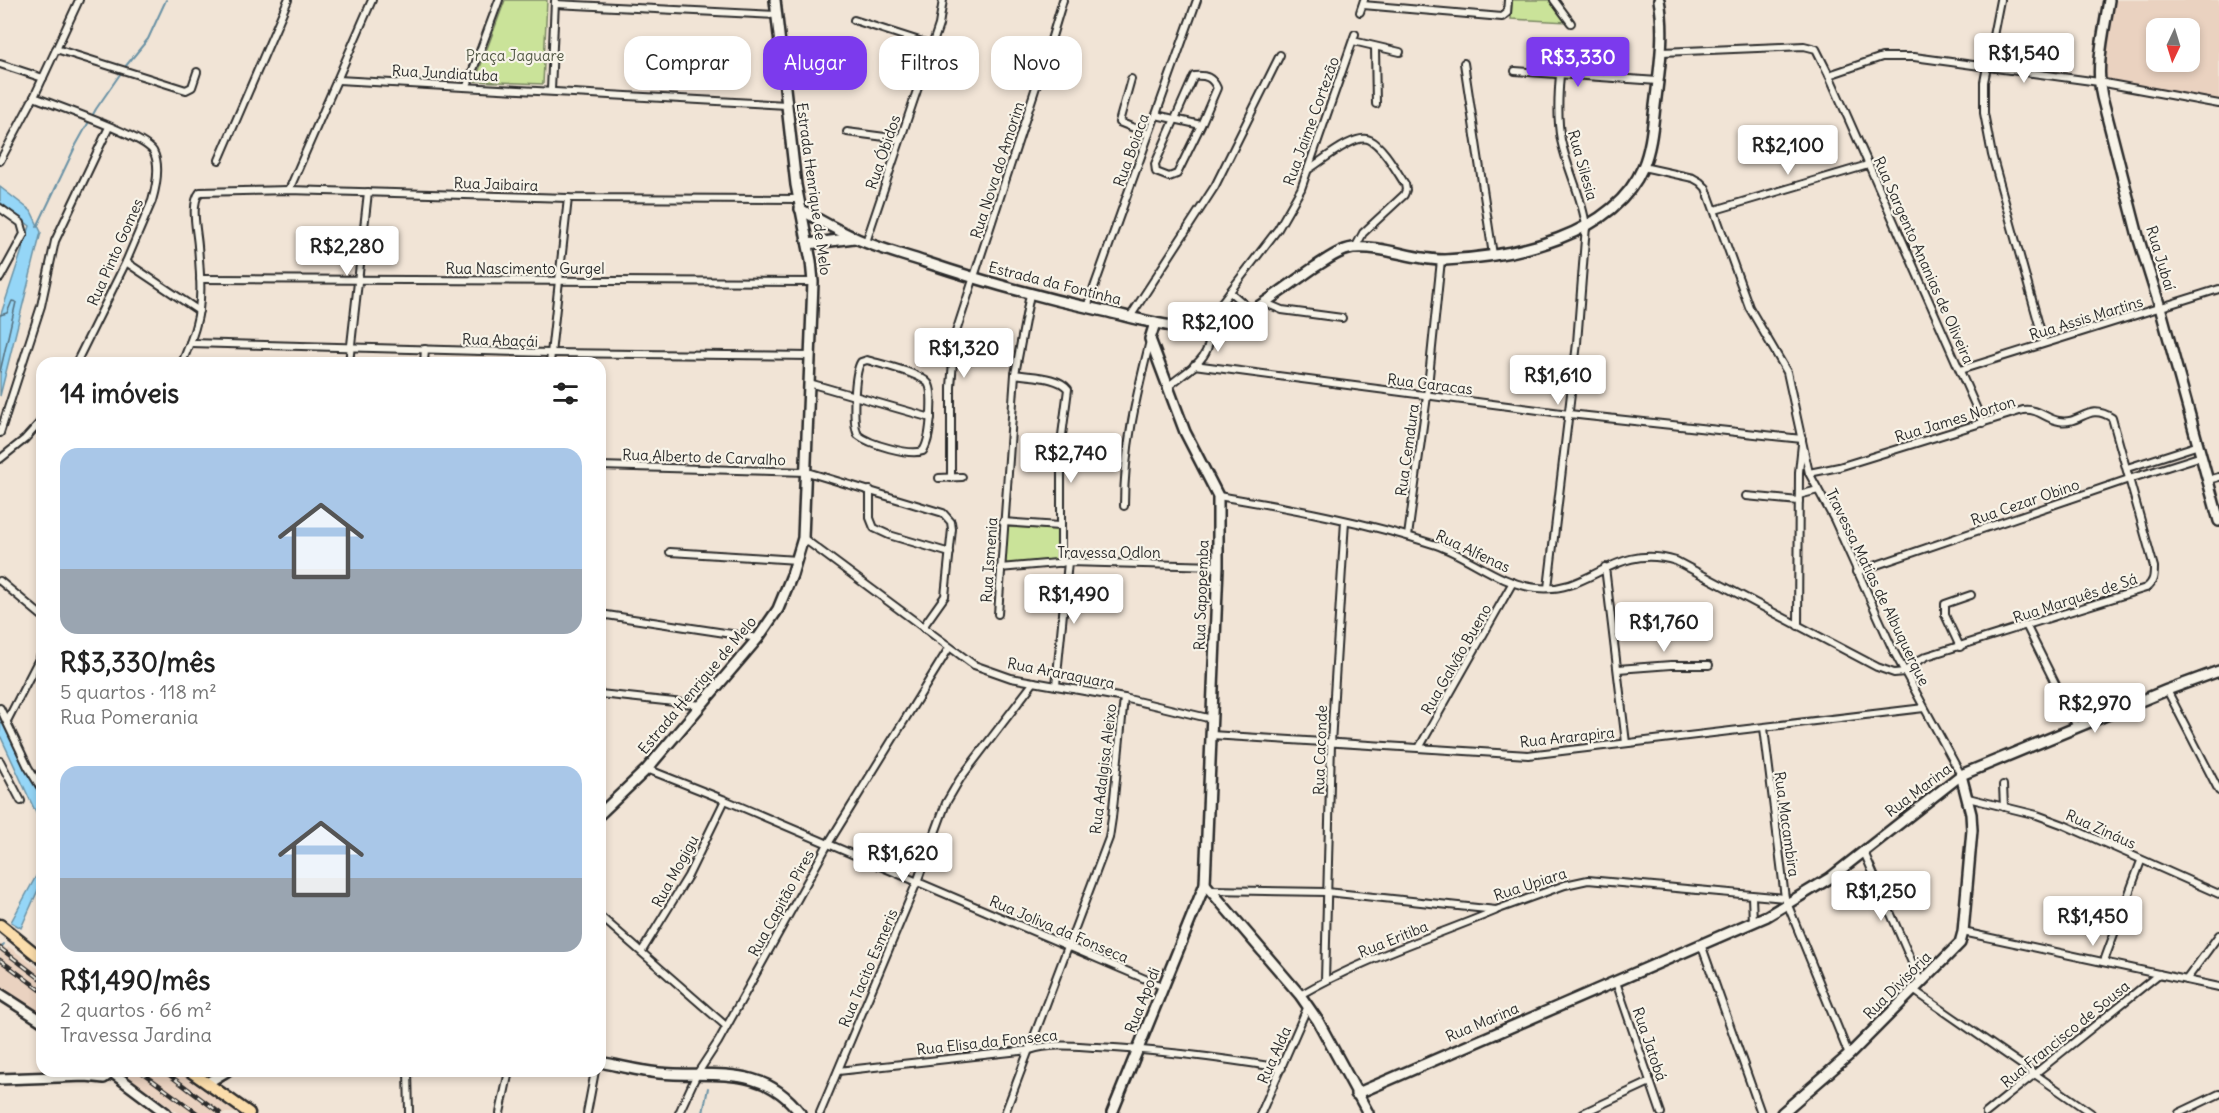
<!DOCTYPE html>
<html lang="pt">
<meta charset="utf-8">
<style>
:root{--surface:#fff;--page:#f6f6f6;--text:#222;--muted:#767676;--accent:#7c3aed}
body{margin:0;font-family:Delius,sans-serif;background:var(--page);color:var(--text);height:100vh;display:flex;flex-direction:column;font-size:22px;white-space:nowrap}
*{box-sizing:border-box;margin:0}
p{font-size:20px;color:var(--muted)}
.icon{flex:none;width:33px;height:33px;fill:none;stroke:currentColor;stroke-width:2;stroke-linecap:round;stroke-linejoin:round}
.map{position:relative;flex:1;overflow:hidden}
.drawer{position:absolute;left:36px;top:357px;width:570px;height:720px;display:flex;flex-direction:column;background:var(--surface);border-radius:18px;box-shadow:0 3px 9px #0003}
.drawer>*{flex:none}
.guide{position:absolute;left:624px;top:36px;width:570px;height:54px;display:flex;gap:12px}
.needle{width:39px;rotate:184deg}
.tools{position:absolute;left:2146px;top:18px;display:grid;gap:12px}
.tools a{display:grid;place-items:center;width:54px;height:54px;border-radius:12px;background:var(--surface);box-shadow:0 3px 9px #0003;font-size:30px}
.price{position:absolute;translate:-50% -51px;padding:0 14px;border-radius:6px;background:#fff;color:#222;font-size:20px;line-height:39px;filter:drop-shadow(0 2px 3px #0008)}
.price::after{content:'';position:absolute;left:50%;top:36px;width:18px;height:14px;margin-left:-9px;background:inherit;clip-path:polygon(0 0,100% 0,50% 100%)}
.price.on{background:var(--accent);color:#fff}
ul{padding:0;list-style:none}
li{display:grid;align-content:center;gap:12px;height:318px;padding:0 24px}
li span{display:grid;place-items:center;height:186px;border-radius:18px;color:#555}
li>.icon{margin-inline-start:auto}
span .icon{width:108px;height:108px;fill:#fffc;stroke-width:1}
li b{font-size:26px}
h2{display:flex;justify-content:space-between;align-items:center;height:72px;padding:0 24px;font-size:26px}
.tag{padding:0 21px;border-radius:18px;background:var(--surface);box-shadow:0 3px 9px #0003;font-size:21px;line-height:54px}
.tag.on{background:var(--accent);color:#fff}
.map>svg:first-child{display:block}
</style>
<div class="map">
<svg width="2219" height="1113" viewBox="0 0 2219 1113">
<rect width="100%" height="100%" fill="#f1e4d6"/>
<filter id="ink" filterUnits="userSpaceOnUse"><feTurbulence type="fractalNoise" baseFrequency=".0167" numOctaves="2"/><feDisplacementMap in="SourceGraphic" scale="12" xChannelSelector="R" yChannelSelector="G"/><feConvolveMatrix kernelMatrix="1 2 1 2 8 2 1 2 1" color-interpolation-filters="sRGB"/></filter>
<g filter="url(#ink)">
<g fill="#ead2c0" fill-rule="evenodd">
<path d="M 2114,0 L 2219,0 L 2219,100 L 2104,79 ZM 2190,28 L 2190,62 L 2157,62 L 2157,28 Z"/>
<path d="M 0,944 L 7,949 L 9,947 L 42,971 L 42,1016 L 0,986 Z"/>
<path d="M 120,1071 L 180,1071 L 238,1113 L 179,1113 Z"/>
</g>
<g fill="#cae399" stroke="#7a8762" stroke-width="1.5">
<path d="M 505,0 L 547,0 L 543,84 L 475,81 Z"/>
<path d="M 1512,0 L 1552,0 L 1567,22 L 1511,19 Z"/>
<path d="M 1006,527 L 1057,529 L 1058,561 L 1005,564 Z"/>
</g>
<g fill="#95d6f7" stroke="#6b92a5" stroke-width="1.5">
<path d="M 0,187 L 31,211 L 41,232 L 0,396 L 0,317 L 30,226 L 0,202 Z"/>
<path d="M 0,714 L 40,794 L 42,826 L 0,735 Z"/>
<path d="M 42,837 L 42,881 L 21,928 L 11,922 L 41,867 Z"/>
</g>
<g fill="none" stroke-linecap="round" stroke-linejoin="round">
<path stroke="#556f7d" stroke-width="1.5" d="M 0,315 L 7,313 L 12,301 L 16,302 L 0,372"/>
<g stroke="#6b92a5" stroke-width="2">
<path d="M 37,227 L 76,145 L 96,109 L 125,67 L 148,39 L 166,0"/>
<path d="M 0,949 L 4,944"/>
<path d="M 703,1113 L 708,1088"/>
</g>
<g stroke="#2b2b2b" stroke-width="10">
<g id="street">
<path d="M 1554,0 L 1571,23"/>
<path d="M 2000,0 L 1984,82 L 1984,113 L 1992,155 L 2044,343"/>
<path d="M 555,4 L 777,15"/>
<path d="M 1363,5 L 1502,17 L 1507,13 L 1508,0"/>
<path d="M 1360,12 L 1364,0"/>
<path d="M 854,20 L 932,45"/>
<path d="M 1353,41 L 1400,52"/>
<path d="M 1375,47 L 1376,104"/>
<path d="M 56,49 L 186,90 L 192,87 L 197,72"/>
<path d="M 1662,52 L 1804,46 L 1816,49 L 1829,75 L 1983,423"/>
<path d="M 1464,63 L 1493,255"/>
<path d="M 0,64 L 43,78"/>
<path d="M 1515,71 L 1658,81"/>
<path d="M 1829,75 L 1882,57 L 1914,57 L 2099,82 L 2219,104"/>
<path d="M 1131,79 L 1119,122 L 1149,134"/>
<path d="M 338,80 L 787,105"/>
<path d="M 467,86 L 499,0"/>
<path d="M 551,90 L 555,1"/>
<path d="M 34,97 C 56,106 142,135 153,151 C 161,165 156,187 152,201 L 126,262 L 76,363"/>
<path d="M 1156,115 L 1201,125 L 1217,88 C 1212,77 1206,75 1194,76 L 1155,164 L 1156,172 L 1169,177 L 1177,174 L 1201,125"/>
<path d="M 847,132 L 900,139"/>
<path d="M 219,160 L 288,0"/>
<path d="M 0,161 L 34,97 L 79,0"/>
<path d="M 1643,167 L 1693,178 L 1700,182 L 1706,188 L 1749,307 L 1787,372 L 1809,473 L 1834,519 L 1893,650 L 1961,775"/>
<path d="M 1309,169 C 1322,161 1356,132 1370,140 C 1383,146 1397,172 1405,184 L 1406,190 L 1404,195 L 1363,233 L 1355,248"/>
<path d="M 289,190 L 372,0"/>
<path d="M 0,208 L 21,223 L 24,234 L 0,278"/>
<path d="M 1715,210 L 1868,165"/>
<path d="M 866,242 L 939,25 L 943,0"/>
<path d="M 126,262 L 199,311"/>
<path d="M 200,279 L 813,282"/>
<path d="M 1230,292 L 1251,310"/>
<path d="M 1263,302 L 1282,310 L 1342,318"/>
<path d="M 1087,307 L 1197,0"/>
<path d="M 1130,317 L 1215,186 L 1280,55"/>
<path d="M 190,343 L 550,353 L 810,356"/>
<path d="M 867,360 C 880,364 920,373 928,383 C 933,390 931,406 931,415 C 930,427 929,441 923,451 C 909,456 869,444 858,435 C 852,423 854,373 861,362 Z"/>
<path d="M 182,363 C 187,350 193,337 196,324 C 203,299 200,272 198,246 C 197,231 190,204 200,192 L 289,190 L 568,198 L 798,199"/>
<path d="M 349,363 L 368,192"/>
<path d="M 424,363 L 425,349"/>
<path d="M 550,363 L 568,198"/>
<path d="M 1194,365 L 1569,414 L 1802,439"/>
<path d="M 1960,370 L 2219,289"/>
<path d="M 1015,374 C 1030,377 1058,376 1068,389 L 1061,443 L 1061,563"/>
<path d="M 809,383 L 931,418"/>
<path d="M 1169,386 C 1181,375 1201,365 1207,349 C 1212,337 1210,324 1215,311 L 1278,229 L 1301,189 L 1355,34"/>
<path d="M 0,433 L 41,306 L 55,241 L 109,127"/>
<path d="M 0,459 L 25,439 L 42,420"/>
<path d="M 600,466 L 807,472 L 943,513 L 951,522 L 952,529 L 945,596 L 923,627"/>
<path d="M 2127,468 L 2199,445"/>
<path d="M 1809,473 L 1839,467 L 2023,410 C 2038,408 2046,419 2059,421 C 2081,425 2088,402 2112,418 L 2154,567 C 2154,576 2154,582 2146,588 L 1927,656 L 1914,663 L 1905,672"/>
<path d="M 939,478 L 962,477"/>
<path d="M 951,478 L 951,387 L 955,335 L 1048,50 L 1063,0"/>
<path d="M 2208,480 L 2219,477"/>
<path d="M 870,490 L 870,518 L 874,528 L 889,535 L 950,553"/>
<path d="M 1799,495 L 1818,490"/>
<path d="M 1218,496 C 1291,508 1366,522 1436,545 C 1471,557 1498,584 1537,588 C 1592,594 1612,542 1676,561 L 1877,667 L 1894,673 L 1905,672"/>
<path d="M 1746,496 L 1799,501"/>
<path d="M 1124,506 C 1124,448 1136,397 1150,341"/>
<path d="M 1003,522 L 1059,526"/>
<path d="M 1408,536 L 1427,396 L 1441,260"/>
<path d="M 803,538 L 974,665 L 1011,678 L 1124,698 L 1212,719"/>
<path d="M 670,552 L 797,560"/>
<path d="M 1605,567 L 1626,743"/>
<path d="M 1000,568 L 1068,562 L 1218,566"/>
<path d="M 1856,572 L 2129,479 L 2202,456"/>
<path d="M 0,581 L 42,616"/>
<path d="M 1548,588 L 1577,343 L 1586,226 C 1582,196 1567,169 1561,140 C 1557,119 1558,97 1560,75"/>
<path d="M 600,614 L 758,638"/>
<path d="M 998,614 L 1015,374 L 1030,294"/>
<path d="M 1798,626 L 1799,472 L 1802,444"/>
<path d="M 2027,627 L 2077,727"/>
<path d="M 1960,647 L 1945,615 L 1945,604 L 1971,595"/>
<path d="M 1618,669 L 1671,665 L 1709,665"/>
<path d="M 1056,685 L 1068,562"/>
<path d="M 2167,690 L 2219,791"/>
<path d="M 600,694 L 702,705"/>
<path d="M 0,708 L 28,767 L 42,790"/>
<path d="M 7,721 L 42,653"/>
<path d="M 1764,728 L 1785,898 L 1849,1055"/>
<path d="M 1211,735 L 1528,755 L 1924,708"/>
<path d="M 1419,748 L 1513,582"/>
<path d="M 0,761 L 21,801"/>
<path d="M 647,769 L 725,800 L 1164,987"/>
<path d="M 2003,785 L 2004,807"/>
<path d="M 1968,798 L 2037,815 L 2064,825 L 2219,894"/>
<path d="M 1864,852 L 1920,981"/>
<path d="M 1211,890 L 1327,892 L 1496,910 L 1565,885 L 1588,880 L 1785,898"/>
<path d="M 1752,896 L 1753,922"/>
<path d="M 600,916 L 726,1026"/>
<path d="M 1963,932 L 2219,987"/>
<path d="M 1701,944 L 1761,1113"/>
<path d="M 642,951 L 688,876 L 725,800"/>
<path d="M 2104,961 L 2141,861"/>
<path d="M 2186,980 L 2219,935"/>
<path d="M 1325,981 L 1331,743 L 1345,521"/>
<path d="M 1616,982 L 1661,1113"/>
<path d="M 1912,989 L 2091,1113"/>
<path d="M 1300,995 C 1362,959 1430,938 1495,911"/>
<path d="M 408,1071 L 409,1113"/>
<path d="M 838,1071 L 1030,1050 C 1052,1043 1075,1046 1098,1047 C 1160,1050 1221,1058 1282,1068"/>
<path d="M 500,1113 L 509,1071"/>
<path d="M 587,1113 L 595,1071"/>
<path d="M 679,1113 L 697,1074 L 718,1042 L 828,844 L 949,648"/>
<path d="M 820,1113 L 917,882 L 946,803 L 960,779 L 1034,682"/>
<path d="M 1005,1113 L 1109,838 L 1112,818 L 1124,698"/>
<path d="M 1261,1113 L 1308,1006"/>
<path d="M 1583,1113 L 1650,1082"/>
<path d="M 1986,1113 L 2159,974"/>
<path d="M 2179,1113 L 2219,1094"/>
</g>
</g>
<g stroke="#2b2b2b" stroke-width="14">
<g id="secondary">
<path d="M 2109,0 C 2104,32 2095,66 2102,97 L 2139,240 L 2160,307 L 2219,521"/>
<path d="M 800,209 C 817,219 835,229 853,237 C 876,248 901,254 925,262 C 984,282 1043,298 1104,311 C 1140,319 1184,334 1222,325 C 1248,318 1291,283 1315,267 C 1326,260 1339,250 1353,248 C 1384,245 1415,261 1445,260 C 1513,257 1613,237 1643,167 C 1652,146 1653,120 1656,98 C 1660,65 1665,32 1659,0"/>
<path d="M 808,244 L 854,238"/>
<path d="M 600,814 L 647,769 L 758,638 L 778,609 L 792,575 L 803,538 L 813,282 L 811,261 L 796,185 L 775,0"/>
<path d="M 1205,884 L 1300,995 L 1318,1021 L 1368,1113"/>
<path d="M 0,994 L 42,1021"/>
<path d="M 600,1062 C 620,1066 639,1071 659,1073 C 713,1078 763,1063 800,1113"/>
<path d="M 110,1071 L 166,1113"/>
<path d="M 0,1079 L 86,1076 L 104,1078 L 112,1072"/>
<path d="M 207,1083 L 227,1071"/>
<path d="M 1356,1094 L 1767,916 L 1830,878 L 1961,775 L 2167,690 L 2219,671"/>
<path d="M 1112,1113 L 1205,884 L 1218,566 L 1218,496 L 1185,432 L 1150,339 L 1155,323"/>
<path d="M 1782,1113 L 1849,1055 L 1960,943 L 1963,932 L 1972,830 L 1971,814 L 1961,775"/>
</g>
</g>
<g stroke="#2b2b2b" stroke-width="15">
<g id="primary">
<path d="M 0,925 L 42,959"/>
<path d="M 190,1071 L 249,1113"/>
</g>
</g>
<use href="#street" stroke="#f7f3e8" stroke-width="6"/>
<use href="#secondary" stroke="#f7f3e8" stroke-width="9"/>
<use href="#primary" stroke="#fbddab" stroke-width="10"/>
<g stroke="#2b2b2b" stroke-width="4.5">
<g id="rail">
<path d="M 0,948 L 42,980"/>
<path d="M 0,960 L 42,991"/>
<path d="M 140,1071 L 197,1113"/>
<path d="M 164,1071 L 220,1113"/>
</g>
</g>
<use href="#rail" stroke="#f7f3e8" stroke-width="2" stroke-dasharray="7" stroke-linecap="butt"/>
</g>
</g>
<g text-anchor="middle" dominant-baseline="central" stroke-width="4.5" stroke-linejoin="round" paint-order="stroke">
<g font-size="15" fill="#535946" stroke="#f7f3e8">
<text x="515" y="55">Praça Jaguare</text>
</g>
<g font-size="15" fill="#2b2b2b" stroke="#f7f3e8">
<text transform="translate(445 73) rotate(3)">Rua Jundiatuba</text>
<text transform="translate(1311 121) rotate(-70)">Rua Jaime Cortezão</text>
<text transform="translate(1131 150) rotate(-70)">Rua Boiaca</text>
<text transform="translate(883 152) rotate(-71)">Rua Óbidos</text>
<text transform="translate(1583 165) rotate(74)">Rua Silesia</text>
<text transform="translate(997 170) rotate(-72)">Rua Nova do Amorim</text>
<text transform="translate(496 184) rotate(2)">Rua Jaibaira</text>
<text transform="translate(814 189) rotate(82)">Estrada Henrique de Melo</text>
<text transform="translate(115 252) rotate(-66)">Rua Pinto Gomes</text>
<text transform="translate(2161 258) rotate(73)">Rua Jubaí</text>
<text transform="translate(1924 260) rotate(66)">Rua Sargento Ananias de Oliveira</text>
<text x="525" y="268">Rua Nascimento Gurgel</text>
<text transform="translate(1055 283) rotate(14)">Estrada da Fontinha</text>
<text transform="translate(2086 318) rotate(-17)">Rua Assis Martins</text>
<text transform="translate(500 340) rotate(2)">Rua Abaçái</text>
<text transform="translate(1430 384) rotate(7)">Rua Caracas</text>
<text transform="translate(1955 419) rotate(-17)">Rua James Norton</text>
<text transform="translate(1407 450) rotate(-82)">Rua Cemdura</text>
<text transform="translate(704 457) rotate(2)">Rua Alberto de Carvalho</text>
<text transform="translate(2025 502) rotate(-19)">Rua Cezar Obino</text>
<text transform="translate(1473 551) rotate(25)">Rua Alfenas</text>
<text x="1109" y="552">Travessa Odlon</text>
<text transform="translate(989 560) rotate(-86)">Rua Ismenia</text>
<text transform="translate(1878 587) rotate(64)">Travessa Matias de Albuquerque</text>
<text transform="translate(1201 595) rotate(-88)">Rua Sapopemba</text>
<text transform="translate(2075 598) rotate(-18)">Rua Marquês de Sá</text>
<text transform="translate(1456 659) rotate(-60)">Rua Galvão Bueno</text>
<text transform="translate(1061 673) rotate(11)">Rua Araraquara</text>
<text transform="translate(697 685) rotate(-50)">Estrada Henrique de Melo</text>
<text transform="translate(1567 737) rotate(-6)">Rua Ararapira</text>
<text transform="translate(1320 750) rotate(-88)">Rua Caconde</text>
<text transform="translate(1103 769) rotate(-83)">Rua Adalgisa Aleixo</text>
<text transform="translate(1918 790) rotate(-37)">Rua Marina</text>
<text transform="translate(1787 824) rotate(82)">Rua Macambira</text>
<text transform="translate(2101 829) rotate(24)">Rua Zináus</text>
<text transform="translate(675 871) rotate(-61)">Rua Mogigu</text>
<text transform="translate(1530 884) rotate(-18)">Rua Upiara</text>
<text transform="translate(781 903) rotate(-61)">Rua Capitão Pires</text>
<text transform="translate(1059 929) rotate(23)">Rua Joliva da Fonseca</text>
<text transform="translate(1393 939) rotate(-22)">Rua Eritiba</text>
<text transform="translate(868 968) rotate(-67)">Rua Tacito Esmeris</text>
<text transform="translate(1897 985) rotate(-45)">Rua Divisória</text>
<text transform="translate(1142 1000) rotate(-68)">Rua Apodi</text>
<text transform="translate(1482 1022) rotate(-23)">Rua Marina</text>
<text transform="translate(2065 1034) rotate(-39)">Rua Francisco de Sousa</text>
<text transform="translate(987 1042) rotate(-6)">Rua Elisa da Fonseca</text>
<text transform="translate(1650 1044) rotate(71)">Rua Jatobá</text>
<text transform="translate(1274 1055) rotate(-66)">Rua Alda</text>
</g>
</g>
</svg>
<div class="tools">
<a><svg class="needle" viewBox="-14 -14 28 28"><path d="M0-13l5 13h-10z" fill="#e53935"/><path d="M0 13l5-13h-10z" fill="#767676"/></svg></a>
</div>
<b class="price" style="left:2024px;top:84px">R$1,540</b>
<b class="price on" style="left:1578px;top:88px">R$3,330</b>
<b class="price" style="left:1788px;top:176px">R$2,100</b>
<b class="price" style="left:347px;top:277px">R$2,280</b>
<b class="price" style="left:1218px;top:353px">R$2,100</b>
<b class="price" style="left:964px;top:379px">R$1,320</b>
<b class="price" style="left:1558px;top:406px">R$1,610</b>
<b class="price" style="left:1071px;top:484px">R$2,740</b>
<b class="price" style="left:1074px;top:625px">R$1,490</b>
<b class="price" style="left:1664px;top:653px">R$1,760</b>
<b class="price" style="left:2095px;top:734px">R$2,970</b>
<b class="price" style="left:903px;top:884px">R$1,620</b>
<b class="price" style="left:1881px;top:922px">R$1,250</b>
<b class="price" style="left:2093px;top:947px">R$1,450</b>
<div class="guide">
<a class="tag">Comprar</a>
<a class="tag on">Alugar</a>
<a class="tag">Filtros</a>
<a class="tag">Novo</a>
</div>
<section class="drawer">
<h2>14 imóveis<svg class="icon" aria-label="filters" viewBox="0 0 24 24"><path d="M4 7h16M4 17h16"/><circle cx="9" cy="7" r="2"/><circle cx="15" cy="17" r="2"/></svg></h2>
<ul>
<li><span style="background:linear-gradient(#a9c7e8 65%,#9aa5b1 0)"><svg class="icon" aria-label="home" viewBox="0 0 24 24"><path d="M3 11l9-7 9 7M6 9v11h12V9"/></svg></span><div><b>R$3,330/mês</b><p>5 quartos · 118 m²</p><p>Rua Pomerania</p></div></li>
<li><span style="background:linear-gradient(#a9c7e8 60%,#9aa5b1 0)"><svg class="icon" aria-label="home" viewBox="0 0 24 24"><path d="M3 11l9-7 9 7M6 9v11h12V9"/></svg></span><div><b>R$1,490/mês</b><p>2 quartos · 66 m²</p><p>Travessa Jardina</p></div></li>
</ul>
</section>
</div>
